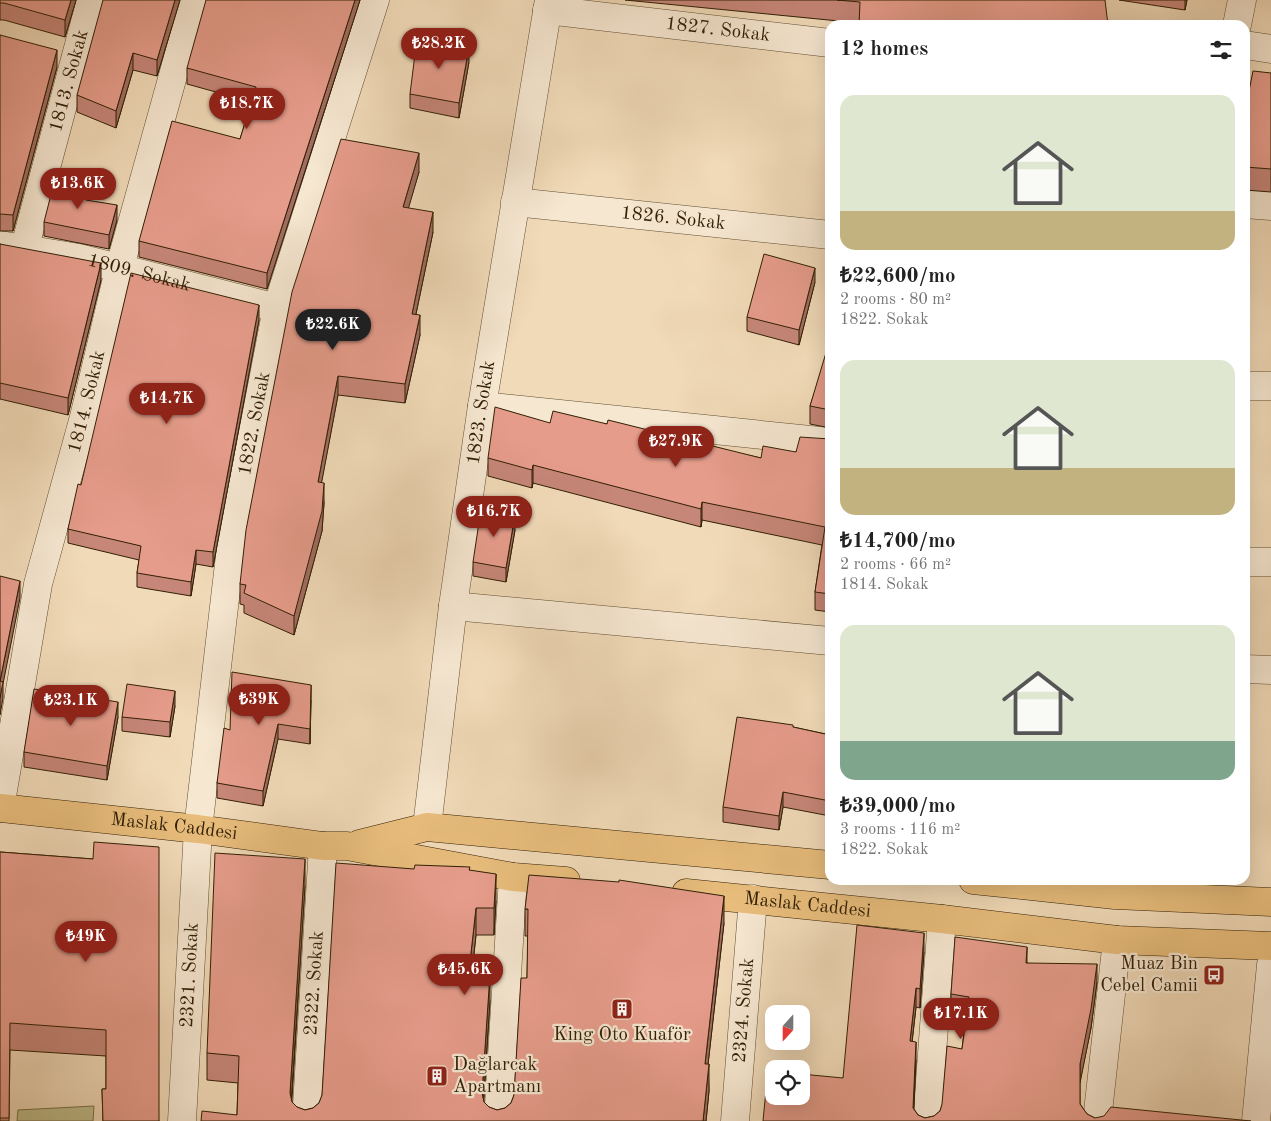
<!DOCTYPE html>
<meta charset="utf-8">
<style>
:root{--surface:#fff;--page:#f2f2f2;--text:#222;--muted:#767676;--accent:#8f2418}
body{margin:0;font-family:"Old Standard TT",serif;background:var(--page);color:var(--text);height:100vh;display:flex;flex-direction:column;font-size:19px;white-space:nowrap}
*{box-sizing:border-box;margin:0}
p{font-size:16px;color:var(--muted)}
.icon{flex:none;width:28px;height:28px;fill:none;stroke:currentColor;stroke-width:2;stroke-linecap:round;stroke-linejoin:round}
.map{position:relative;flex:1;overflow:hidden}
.details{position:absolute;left:825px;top:20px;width:425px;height:865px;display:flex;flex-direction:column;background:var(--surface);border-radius:15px;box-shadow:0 5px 20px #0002}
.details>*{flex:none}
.needle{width:32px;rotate:201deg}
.fabs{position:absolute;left:765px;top:1005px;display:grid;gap:10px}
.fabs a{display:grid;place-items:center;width:45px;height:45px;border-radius:10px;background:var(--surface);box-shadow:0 5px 20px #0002;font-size:25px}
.price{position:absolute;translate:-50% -42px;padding:0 11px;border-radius:18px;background:var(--accent);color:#fff;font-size:16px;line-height:32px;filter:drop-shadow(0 1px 2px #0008)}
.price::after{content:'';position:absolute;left:50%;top:30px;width:15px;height:11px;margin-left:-8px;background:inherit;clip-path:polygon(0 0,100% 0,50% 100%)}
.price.selected{background:#222;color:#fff}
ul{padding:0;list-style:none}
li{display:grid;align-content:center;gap:10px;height:265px;padding:0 15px}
li span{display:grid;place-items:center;height:155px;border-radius:15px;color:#555}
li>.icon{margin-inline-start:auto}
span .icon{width:90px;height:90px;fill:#fffc;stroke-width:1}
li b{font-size:21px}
h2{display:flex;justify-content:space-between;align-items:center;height:60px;padding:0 15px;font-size:21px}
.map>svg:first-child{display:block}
</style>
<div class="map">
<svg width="1271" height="1121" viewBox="0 0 1271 1121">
<rect width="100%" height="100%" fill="#f1dab8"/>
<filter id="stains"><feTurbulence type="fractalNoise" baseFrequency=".004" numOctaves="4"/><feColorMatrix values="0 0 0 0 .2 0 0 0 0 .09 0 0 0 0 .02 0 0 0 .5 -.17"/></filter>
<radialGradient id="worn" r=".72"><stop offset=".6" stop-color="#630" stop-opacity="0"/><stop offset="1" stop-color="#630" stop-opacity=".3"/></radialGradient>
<path fill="#bfbe8b" stroke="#786e48" d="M 94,1106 L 93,1121 L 17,1121 L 18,1110 Z"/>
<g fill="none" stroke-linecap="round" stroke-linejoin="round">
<g stroke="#614e32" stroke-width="29">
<g id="minor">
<path id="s1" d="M 547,10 L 830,43"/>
<path d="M 1237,25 L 1242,0"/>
<path d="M 1245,45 L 1271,49"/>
<path id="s2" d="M 515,202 L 830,235"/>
<path d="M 1245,204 L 1271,206"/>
<path id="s3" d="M 0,245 L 79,258 L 277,308"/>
<path id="s4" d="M 24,250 L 91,0"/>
<path d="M 1245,386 L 1271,386"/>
<path d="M 482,406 L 830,442"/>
<path d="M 1245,562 L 1271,562"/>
<path d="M 453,606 L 830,641"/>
<path d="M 1245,669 L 1271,670"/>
<path id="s5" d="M 0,808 L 38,584 L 84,417 L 119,270 L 194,0"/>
<path id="s6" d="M 427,827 L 453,606 L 482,406 L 549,0"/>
<path id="s7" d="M 182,1121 L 198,829 L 231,547 L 277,308 L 375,0"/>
<path id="s8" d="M 306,1121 L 323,846"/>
<path d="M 498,1121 L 513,877"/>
<path id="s9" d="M 735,1121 L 753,899"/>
<path d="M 927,1121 L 942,919"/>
<path d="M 1097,1121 L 1117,940"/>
<path d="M 1256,1121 L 1271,965"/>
</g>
</g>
<g stroke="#311f05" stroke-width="29">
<g id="major">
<path id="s10" d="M 0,808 L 198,829 L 323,846 L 347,846 L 513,877 L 566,881"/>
<path d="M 359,844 L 427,827 L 830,865"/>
<path d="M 973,880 L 1115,895 L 1271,902"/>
<path id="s11" d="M 686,893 L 942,919 L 1117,940 L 1271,946"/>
</g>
</g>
<use href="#minor" stroke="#f6e7d1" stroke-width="28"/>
<use href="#major" stroke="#e8bd7c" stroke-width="28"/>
</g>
<g fill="#c68678" stroke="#311f05">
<path d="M 0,0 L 76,0 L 65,37 L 4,20 L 0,20 Z"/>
<path d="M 180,0 L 157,76 L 133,70 L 116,128 L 77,112 L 77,95 Z"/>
<path d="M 360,0 L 267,289 L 139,257 L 139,241 L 240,139 L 252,102 L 187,84 L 187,68 Z"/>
<path d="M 625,0 L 1105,0 L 859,23 Z"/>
<path d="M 1119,0 L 1187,0 L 1185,10 Z"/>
<path d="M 0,35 L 57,67 L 13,231 L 0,231 Z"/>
<path d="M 469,62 L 459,118 L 410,108 L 410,94 Z"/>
<path d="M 1271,73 L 1271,192 L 1245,190 L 1245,111 Z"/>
<path d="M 419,172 L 408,208 L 433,232 L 416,314 L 420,335 L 405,403 L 338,395 L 321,483 L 324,503 L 322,531 L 294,635 L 244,613 L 244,605 L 240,604 L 240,584 Z"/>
<path d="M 86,200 L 117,220 L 109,249 L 44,236 L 44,222 Z"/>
<path d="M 0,244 L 101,280 L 68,415 L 0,399 Z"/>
<path d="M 815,282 L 799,345 L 747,331 L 747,317 Z"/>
<path d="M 259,320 L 213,567 L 196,564 L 191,596 L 137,587 L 137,573 L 139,560 L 68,543 L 68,529 L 81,485 Z"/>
<path d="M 830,347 L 830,428 L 810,424 L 810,406 Z"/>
<path d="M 550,423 L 607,424 L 761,458 L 796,452 L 830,439 L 830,612 L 815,610 L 815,592 L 822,545 L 702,520 L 701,527 L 533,483 L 532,488 L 488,476 L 488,458 Z"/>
<path d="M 515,530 L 506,582 L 473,576 L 473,562 Z"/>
<path d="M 311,700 L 310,744 L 278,739 L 263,806 L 217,798 L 217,783 L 230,730 Z"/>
<path d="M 175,706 L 170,737 L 122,731 L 122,717 Z"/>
<path d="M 118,717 L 107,780 L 24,767 L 24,752 Z"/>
<path d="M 793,727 L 830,735 L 830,816 L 783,807 L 779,830 L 723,822 L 723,807 Z"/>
<path d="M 0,852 L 93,859 L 159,1121 L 103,1121 L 102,1089 L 106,1089 L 106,1056 L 10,1050 L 9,1121 L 0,1121 Z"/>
<path d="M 414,869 L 470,870 L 496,901 L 494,935 L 476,935 L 472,972 L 490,1001 L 484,1099 L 484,1102 L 489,1107 L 497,1110 L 505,1108 L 511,1103 L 514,1095 L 527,978 L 528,936 L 525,936 L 525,909 L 724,923 L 708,1064 L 709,1091 L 706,1121 L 237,1115 L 238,1083 L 207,1080 L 207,1053 L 305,886 L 292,1099 L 292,1102 L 297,1107 L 305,1110 L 313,1108 L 319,1103 Z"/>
<path d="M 924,952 L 920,1008 L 916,1007 L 912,1042 L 916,1061 L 914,1109 L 918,1115 L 925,1118 L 934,1116 L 940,1111 L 962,1049 L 966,1015 L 951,1013 L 951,994 L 1027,963 L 1097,982 L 1091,1028 L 1080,1081 L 1080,1104 L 1087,1114 L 1095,1118 L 763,1121 L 843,1078 Z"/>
</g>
<g fill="#a16d61" stroke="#311f05">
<path d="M 71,0 L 76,0 L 65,37 L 65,20 Z"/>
<path d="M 175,0 L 180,0 L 157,76 L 157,60 Z"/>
<path d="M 355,0 L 360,0 L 267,289 L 267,273 Z"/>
<path d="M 1185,0 L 1187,0 L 1185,10 Z"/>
<path d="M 469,47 L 469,62 L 459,118 L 459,103 Z"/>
<path d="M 57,50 L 57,67 L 13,231 L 13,215 Z"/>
<path d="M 133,53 L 133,70 L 116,128 L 116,111 Z"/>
<path d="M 419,153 L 419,172 L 403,227 L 403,207 Z"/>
<path d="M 117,205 L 117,220 L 109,249 L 109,235 Z"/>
<path d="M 433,212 L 433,232 L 412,333 L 412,314 Z"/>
<path d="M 101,263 L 101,280 L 68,415 L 68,398 Z"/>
<path d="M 815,268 L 815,282 L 799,345 L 799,330 Z"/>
<path d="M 259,305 L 259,320 L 213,567 L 213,552 Z"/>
<path d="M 420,315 L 420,335 L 405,403 L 405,384 Z"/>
<path d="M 338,376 L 338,395 L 318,502 L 318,482 Z"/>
<path d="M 533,465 L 533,483 L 532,488 L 532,470 Z"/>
<path d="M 324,483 L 324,503 L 322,531 L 294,635 L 294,616 Z"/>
<path d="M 702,502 L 702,520 L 701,527 L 701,509 Z"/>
<path d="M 515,515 L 515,530 L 506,582 L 506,568 Z"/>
<path d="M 196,550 L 196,564 L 191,596 L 191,582 Z"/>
<path d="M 20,581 L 20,598 L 3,684 L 3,698 L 0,715 L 0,681 Z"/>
<path d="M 311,685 L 311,700 L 310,744 L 310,729 Z"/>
<path d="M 175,691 L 175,706 L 170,737 L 170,722 Z"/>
<path d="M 118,702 L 118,717 L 107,780 L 107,766 Z"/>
<path d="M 278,724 L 278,739 L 263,806 L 263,791 Z"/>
<path d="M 783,792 L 783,807 L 779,830 L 779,816 Z"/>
<path d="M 305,859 L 305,886 L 290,1120 L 290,1093 Z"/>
<path d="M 496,874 L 496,901 L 494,935 L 494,908 Z"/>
<path d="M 724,896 L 724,923 L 705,1091 L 705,1064 Z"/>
<path d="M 476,908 L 476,935 L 469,998 L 469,971 Z"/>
<path d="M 924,933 L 924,952 L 920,1008 L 920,989 Z"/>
<path d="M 1027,947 L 1027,966 L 1026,963 Z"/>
<path d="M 1097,964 L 1097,982 L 1091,1028 L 1080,1083 L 1080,1064 Z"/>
<path d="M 490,974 L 490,1001 L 482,1120 L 482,1093 Z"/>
<path d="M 916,988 L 916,1007 L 910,1060 L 910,1041 Z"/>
<path d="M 916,1042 L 916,1061 L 913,1121 L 913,1108 Z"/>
<path d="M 709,1064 L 709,1091 L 706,1121 L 703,1121 Z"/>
</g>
<g fill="#e69c8b" stroke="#311f05">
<path d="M 0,0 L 71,0 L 65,20 L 4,3 L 0,3 Z"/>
<path d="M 103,0 L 175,0 L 157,60 L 133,53 L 116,111 L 77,95 Z"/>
<path d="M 206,0 L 355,0 L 267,273 L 139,241 L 172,121 L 240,139 L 256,87 L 187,68 Z"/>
<path d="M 837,0 L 1105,0 L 1108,25 L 859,25 L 860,2 Z"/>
<path d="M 0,35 L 57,50 L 13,215 L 0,214 Z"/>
<path d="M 417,38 L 469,47 L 459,103 L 410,94 Z"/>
<path d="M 1253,71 L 1271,73 L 1271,169 L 1245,167 L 1245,111 Z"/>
<path d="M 341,139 L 419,153 L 403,207 L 433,212 L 412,314 L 420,315 L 405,384 L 338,376 L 318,482 L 324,483 L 322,511 L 294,616 L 244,593 L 246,585 L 240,584 L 246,530 L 292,292 Z"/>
<path d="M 55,179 L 85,189 L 86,200 L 117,205 L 109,235 L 44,222 Z"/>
<path d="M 0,244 L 101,263 L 68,398 L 0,383 Z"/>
<path d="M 764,254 L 815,268 L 799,330 L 747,317 Z"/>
<path d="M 131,273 L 259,305 L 213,552 L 196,550 L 191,582 L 137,573 L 141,546 L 68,529 L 78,484 L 81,485 Z"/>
<path d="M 828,346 L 830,347 L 830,410 L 810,406 Z"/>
<path d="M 495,407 L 550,423 L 553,411 L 607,424 L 608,420 L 761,458 L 763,446 L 796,452 L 800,437 L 830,439 L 830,594 L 815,592 L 825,527 L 702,502 L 701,509 L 533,465 L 532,470 L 488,458 Z"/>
<path d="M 481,509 L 515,515 L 506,568 L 473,562 Z"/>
<path d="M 0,576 L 20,581 L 0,681 L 3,682 L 0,698 Z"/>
<path d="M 232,672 L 311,685 L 310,729 L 278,724 L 263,791 L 217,783 L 224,728 L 230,730 Z"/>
<path d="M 127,684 L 175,691 L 170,722 L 122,717 Z"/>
<path d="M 34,689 L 118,702 L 107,766 L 24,752 Z"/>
<path d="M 737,717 L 793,725 L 793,727 L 830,735 L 830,801 L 783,792 L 779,816 L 723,807 Z"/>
<path d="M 94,842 L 159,847 L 159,1121 L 103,1121 L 102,1089 L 106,1089 L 106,1030 L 10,1023 L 9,1118 L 0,1118 L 0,852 L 93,859 Z"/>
<path d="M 215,853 L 305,859 L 290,1093 L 292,1102 L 297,1107 L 305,1110 L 313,1108 L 319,1103 L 322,1095 L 336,863 L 414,869 L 415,865 L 470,867 L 469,870 L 496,874 L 494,908 L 476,908 L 469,971 L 490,974 L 482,1093 L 484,1102 L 489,1107 L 497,1110 L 505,1108 L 511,1103 L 514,1095 L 521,978 L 527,978 L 528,909 L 525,909 L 529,875 L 619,882 L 619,880 L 724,896 L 705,1064 L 709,1064 L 703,1121 L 201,1121 L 202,1111 L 237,1115 L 239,1056 L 207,1053 Z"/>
<path d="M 857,925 L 924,933 L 920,989 L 916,988 L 910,1041 L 916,1042 L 913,1108 L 918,1115 L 925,1118 L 934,1116 L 940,1111 L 942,1104 L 947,1046 L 962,1049 L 969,997 L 951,994 L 955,937 L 1027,947 L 1026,963 L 1097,964 L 1091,1009 L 1080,1064 L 1080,1104 L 1087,1114 L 1095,1118 L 1104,1116 L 1111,1107 L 1251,1121 L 763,1121 L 768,1070 L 774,1071 L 774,1096 L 801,1096 L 801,1074 L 843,1078 Z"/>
</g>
<defs>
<g id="bus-square" transform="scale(1.125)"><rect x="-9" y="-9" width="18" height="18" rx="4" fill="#8f2418" stroke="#f6e7d1"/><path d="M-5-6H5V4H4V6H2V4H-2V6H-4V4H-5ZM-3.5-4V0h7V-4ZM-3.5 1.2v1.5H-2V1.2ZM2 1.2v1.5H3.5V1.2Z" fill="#fff"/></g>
<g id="building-square" transform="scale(1.125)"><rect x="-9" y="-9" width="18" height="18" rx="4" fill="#8f2418" stroke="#f6e7d1"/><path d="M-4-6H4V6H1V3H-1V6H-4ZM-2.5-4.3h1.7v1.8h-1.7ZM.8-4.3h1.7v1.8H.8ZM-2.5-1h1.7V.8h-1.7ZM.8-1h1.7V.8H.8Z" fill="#fff"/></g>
</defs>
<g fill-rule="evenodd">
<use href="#bus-square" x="1214" y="975"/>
<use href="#building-square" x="622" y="1009"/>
<use href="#building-square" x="437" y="1076"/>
</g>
<g text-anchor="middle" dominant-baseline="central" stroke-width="4.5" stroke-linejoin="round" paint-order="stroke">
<g font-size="19" fill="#311f05" stroke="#f6e7d1">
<text stroke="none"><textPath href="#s1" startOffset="172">1827. Sokak</textPath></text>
<text stroke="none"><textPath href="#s4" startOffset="175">1813. Sokak</textPath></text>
<text stroke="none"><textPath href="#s2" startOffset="159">1826. Sokak</textPath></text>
<text stroke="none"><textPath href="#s3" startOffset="142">1809. Sokak</textPath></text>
<text stroke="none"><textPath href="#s5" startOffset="416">1814. Sokak</textPath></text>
<text stroke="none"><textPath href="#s6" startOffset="418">1823. Sokak</textPath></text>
<text stroke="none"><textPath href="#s7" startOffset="702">1822. Sokak</textPath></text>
<text stroke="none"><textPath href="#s10" startOffset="175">Maslak Caddesi</textPath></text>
<text stroke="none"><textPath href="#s11" startOffset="122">Maslak Caddesi</textPath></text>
<text stroke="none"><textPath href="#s7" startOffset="146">2321. Sokak</textPath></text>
<text stroke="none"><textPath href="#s8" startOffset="138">2322. Sokak</textPath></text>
<text stroke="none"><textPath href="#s9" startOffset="111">2324. Sokak</textPath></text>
</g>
<g font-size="19" fill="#311f05" stroke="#f6e7d1" text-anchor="end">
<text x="1198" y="964">Muaz Bin<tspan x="1198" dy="22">Cebel Camii</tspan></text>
<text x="622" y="1035" text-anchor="middle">King Oto Kuaför</text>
<text x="453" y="1065" text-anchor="start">Dağlarcak<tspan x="453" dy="22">Apartmanı</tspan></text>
</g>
</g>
<rect width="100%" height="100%" filter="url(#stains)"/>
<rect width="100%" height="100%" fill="url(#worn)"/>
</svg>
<div class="fabs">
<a><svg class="needle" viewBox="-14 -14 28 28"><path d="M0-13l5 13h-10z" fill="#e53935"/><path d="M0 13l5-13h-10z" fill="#767676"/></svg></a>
<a><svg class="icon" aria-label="locate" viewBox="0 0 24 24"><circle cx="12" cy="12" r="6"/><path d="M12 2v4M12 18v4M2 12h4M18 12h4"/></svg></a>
</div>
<b class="price" style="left:439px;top:70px">₺28.2K</b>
<b class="price" style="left:247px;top:130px">₺18.7K</b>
<b class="price" style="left:78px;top:210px">₺13.6K</b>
<b class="price selected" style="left:333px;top:351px">₺22.6K</b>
<b class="price" style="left:167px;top:425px">₺14.7K</b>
<b class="price" style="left:676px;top:468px">₺27.9K</b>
<b class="price" style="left:494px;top:538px">₺16.7K</b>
<b class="price" style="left:259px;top:726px">₺39K</b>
<b class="price" style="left:71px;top:727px">₺23.1K</b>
<b class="price" style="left:86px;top:963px">₺49K</b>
<b class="price" style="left:465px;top:996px">₺45.6K</b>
<b class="price" style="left:961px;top:1040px">₺17.1K</b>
<section class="details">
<h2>12 homes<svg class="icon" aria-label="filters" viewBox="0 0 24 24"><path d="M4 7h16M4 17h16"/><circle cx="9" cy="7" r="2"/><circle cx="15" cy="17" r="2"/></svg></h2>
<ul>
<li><span style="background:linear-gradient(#dfe7d0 75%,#c2b280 0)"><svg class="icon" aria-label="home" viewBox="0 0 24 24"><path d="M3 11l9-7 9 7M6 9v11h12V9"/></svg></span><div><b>₺22,600/mo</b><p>2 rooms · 80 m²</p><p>1822. Sokak</p></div></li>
<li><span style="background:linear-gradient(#dfe7d0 70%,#c2b280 0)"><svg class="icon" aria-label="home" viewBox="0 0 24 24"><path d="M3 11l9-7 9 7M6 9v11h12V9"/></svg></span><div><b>₺14,700/mo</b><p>2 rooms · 66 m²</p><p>1814. Sokak</p></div></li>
<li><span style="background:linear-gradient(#dfe7d0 75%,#7fa58c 0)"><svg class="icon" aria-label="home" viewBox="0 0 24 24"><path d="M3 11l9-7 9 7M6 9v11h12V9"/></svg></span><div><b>₺39,000/mo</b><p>3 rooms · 116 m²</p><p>1822. Sokak</p></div></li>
</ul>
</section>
</div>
